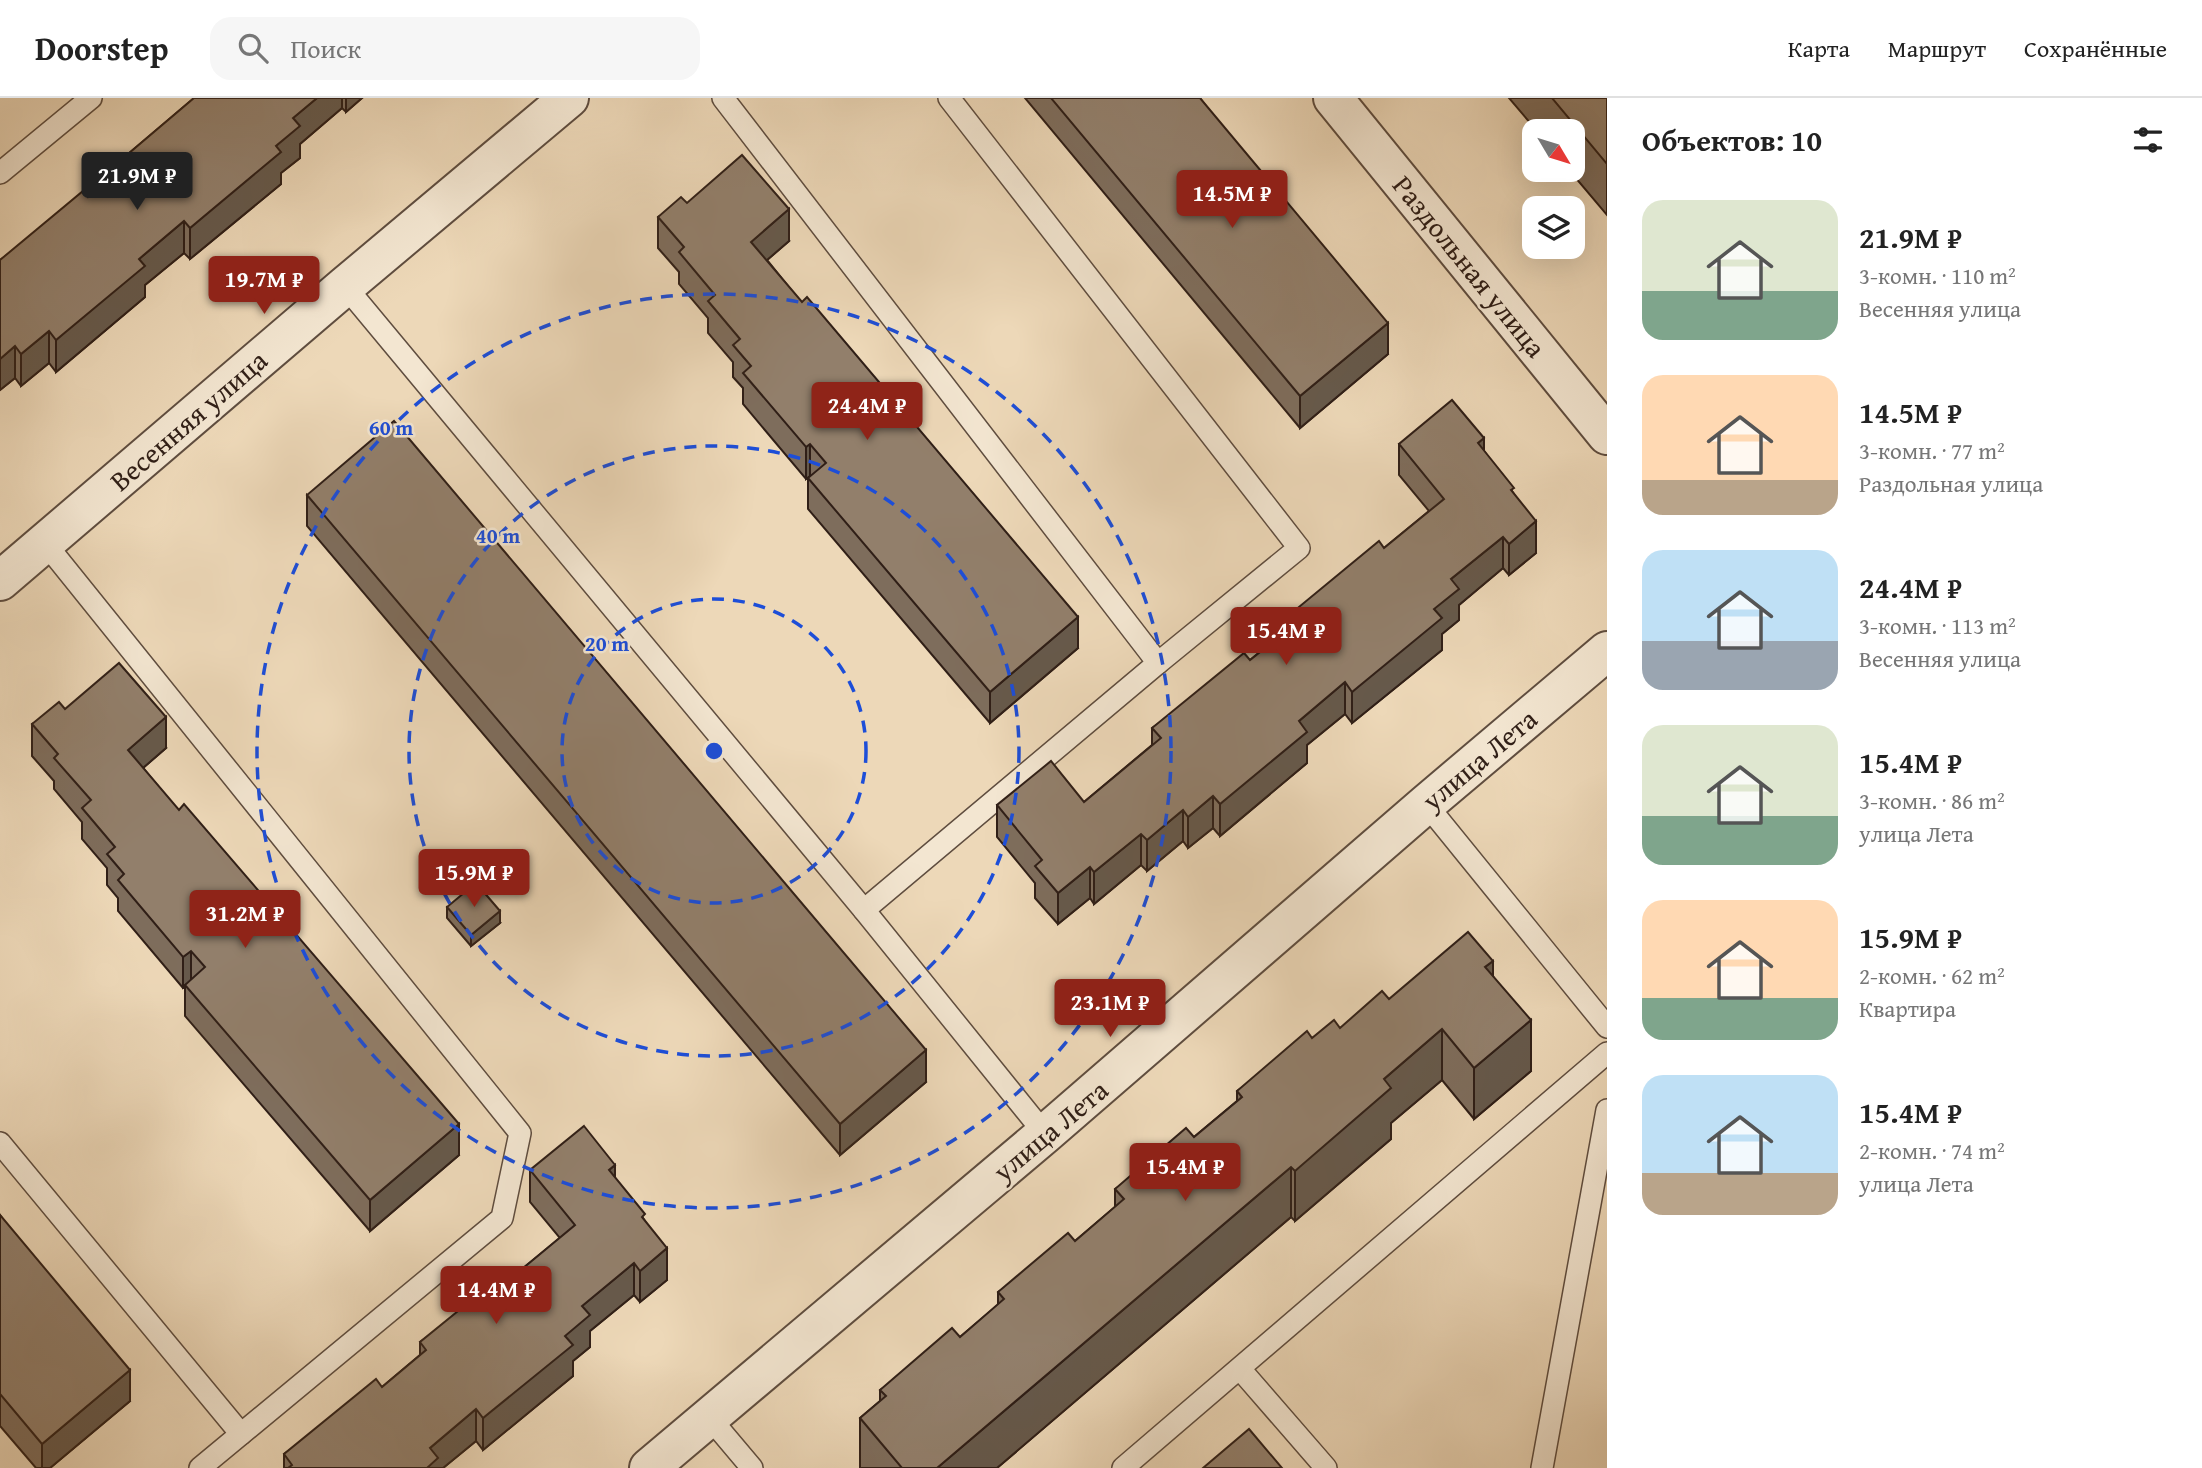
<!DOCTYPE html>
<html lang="ru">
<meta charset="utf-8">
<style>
:root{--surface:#fff;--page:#f6f6f6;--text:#222;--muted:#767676;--line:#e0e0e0;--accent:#8f2418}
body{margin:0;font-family:"Gentium Book Plus",serif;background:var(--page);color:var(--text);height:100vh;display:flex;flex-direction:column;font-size:26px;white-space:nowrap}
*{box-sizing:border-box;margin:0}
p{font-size:23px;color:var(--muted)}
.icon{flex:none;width:38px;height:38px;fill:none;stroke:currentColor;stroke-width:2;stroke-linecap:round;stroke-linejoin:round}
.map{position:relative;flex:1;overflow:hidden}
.drawer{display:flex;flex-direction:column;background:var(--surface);width:595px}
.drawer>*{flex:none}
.needle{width:46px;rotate:128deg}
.controls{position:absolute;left:1522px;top:21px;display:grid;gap:14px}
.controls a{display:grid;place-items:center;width:63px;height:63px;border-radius:14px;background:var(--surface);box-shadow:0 7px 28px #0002;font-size:35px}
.price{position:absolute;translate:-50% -60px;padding:0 16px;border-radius:7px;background:var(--accent);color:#fff;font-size:23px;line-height:46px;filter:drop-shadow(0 2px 4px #0008)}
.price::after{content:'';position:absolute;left:50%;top:42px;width:21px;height:16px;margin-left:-10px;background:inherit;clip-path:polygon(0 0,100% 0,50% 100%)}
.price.current{background:#222;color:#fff}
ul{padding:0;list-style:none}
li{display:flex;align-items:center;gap:21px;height:175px;padding:0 35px}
li span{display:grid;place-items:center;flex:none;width:196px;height:140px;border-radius:21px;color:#555}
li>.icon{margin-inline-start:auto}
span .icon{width:84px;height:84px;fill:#fffc;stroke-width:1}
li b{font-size:30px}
h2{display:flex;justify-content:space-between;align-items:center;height:84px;padding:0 35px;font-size:30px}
header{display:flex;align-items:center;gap:42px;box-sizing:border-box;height:98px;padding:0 35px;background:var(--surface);border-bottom:2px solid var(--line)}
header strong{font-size:33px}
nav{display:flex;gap:38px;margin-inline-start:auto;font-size:24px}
.search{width:490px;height:63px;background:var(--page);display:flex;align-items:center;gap:18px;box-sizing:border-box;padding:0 24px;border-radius:21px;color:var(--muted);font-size:26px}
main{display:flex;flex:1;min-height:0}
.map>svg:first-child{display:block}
</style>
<header>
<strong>Doorstep</strong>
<div class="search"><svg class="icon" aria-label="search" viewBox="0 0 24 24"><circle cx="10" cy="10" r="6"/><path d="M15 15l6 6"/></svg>Поиск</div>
<nav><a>Карта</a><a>Маршрут</a><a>Сохранённые</a></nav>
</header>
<main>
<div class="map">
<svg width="1607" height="1370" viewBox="0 0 1607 1370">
<rect width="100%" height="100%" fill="#edd8b8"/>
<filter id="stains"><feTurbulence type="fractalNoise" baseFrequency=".00286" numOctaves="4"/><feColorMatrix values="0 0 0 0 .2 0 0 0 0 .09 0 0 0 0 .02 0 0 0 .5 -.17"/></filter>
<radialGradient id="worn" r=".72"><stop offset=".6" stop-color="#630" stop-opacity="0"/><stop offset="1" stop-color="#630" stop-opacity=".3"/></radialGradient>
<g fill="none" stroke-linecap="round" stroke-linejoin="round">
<g stroke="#5f4d3f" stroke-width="24">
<g id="lane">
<path d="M 723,0 L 1158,565 L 864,812"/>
<path d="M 949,0 L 1299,450 L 1158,565"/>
<path d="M 0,75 L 91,0"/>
<path d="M 345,188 L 864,812 L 1045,1036"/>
<path d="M 45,445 L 520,1035 L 502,1120 L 200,1370"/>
<path d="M 1426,706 L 1607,929"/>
<path d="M 0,1045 L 241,1336"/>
<path d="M 1240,1271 L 1326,1370"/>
<path d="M 709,1319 L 752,1370"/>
<path d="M 1123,1370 L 1607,955"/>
<path d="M 1542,1370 L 1607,1012"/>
</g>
</g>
<g stroke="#5f4d3f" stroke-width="42">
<g id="street">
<path d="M 1333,0 L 1607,337"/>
<path d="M 0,483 L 345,188 L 569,0"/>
<path d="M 649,1370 L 1045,1036 L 1426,706 L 1607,553"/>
</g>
</g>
<use href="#lane" stroke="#f3e6d1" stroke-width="21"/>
<use href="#street" stroke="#f3e6d1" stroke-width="38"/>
</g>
<g fill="#7e6d5c" stroke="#301f17" stroke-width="2">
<path d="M 194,0 L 362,0 L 346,14 L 342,10 L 300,46 L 300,60 L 281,75 L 281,86 L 190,161 L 184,155 L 145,187 L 145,199 L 56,274 L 49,265 L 21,288 L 15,280 L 0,292 L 0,162 L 88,99 L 128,67 L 128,56 Z"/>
<path d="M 1025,0 L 1200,0 L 1388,256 L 1300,330 Z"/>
<path d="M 1509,0 L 1607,0 L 1607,117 L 1569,72 L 1573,72 L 1573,33 L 1537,33 Z"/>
<path d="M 687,105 L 789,143 L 767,162 L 1078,550 L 990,625 L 808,411 L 808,380 L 810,378 L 806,381 L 743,306 L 743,290 L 733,279 L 733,264 L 708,235 L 708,220 L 679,186 L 679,174 L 658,150 L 658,119 Z"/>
<path d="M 1399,346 L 1484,353 L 1514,396 L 1536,455 L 1509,477 L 1503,470 L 1459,507 L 1459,522 L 1442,536 L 1442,552 L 1352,625 L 1345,616 L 1307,647 L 1307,665 L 1220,738 L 1213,730 L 1188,750 L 1183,743 L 1147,773 L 1141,767 L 1094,806 L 1090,800 L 1058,826 L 1035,800 L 1035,785 L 997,739 L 997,707 L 1084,704 L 1152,647 L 1152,630 L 1250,562 L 1288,531 L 1288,518 L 1384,450 L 1429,413 L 1399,377 Z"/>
<path d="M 307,397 L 926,984 L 840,1057 L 307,428 Z"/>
<path d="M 65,611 L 166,650 L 143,670 L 459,1057 L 370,1133 L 185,918 L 185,889 L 183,890 L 118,813 L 118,800 L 107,787 L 107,770 L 82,741 L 82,724 L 54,691 L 54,683 L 32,658 L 32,626 Z"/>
<path d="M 447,809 L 500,825 L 471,848 L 447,820 Z"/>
<path d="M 1493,878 L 1531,973 L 1474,1021 L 1442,982 L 1391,1025 L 1391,1041 L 1295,1123 L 1291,1119 L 997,1370 L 860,1370 L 860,1320 L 880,1303 L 880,1292 L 960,1239 L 998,1207 L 998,1194 L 1075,1143 L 1115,1109 L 1115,1091 L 1194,1039 L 1237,1003 L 1237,993 L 1312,940 L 1340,930 L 1389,901 Z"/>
<path d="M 530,1072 L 615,1080 L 645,1123 L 667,1182 L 640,1204 L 634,1197 L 590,1233 L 590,1249 L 573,1263 L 573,1278 L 483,1352 L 476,1343 L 443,1370 L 284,1370 L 284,1356 L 382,1289 L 420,1257 L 420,1244 L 516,1176 L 560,1140 L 530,1104 Z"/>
<path d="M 0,1117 L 130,1303 L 50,1370 L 36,1370 L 0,1328 Z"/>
</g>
<g fill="#66594b" stroke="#301f17" stroke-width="2">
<path d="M 317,0 L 342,0 L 342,10 L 300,46 L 300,60 L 281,75 L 281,86 L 190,161 L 190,130 L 276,48 L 293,20 Z"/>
<path d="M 346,0 L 362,0 L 346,14 Z"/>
<path d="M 789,111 L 789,143 L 751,176 L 751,144 Z"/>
<path d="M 184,123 L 184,155 L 145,187 L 145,199 L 56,274 L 56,242 L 139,161 Z"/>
<path d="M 1388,225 L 1388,256 L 1300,330 L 1300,298 Z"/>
<path d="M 49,233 L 49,265 L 21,288 L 21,256 Z"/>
<path d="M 15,248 L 15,280 L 0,292 L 0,261 Z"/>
<path d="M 1484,340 L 1484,372 L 1478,345 Z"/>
<path d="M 810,346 L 810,378 L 806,381 L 806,349 Z"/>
<path d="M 1536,423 L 1536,455 L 1509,477 L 1509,446 Z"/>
<path d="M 1503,439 L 1503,470 L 1459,507 L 1459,522 L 1442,536 L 1442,552 L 1352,625 L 1352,594 L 1434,511 L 1451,481 Z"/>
<path d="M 1078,519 L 1078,550 L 990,625 L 990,594 Z"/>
<path d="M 1345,584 L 1345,616 L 1307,647 L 1307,665 L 1220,738 L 1220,706 L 1299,623 Z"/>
<path d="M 166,619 L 166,650 L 128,683 L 128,652 Z"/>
<path d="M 1213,698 L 1213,730 L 1188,750 L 1188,719 Z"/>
<path d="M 1183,712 L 1183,743 L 1147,773 L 1147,742 Z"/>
<path d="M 1141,736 L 1141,767 L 1094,806 L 1094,774 Z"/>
<path d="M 1090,769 L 1090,800 L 1058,826 L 1058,795 Z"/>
<path d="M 500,813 L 500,825 L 471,848 L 471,837 Z"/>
<path d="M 191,853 L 191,884 L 185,887 L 185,889 L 183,890 L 183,859 Z"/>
<path d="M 1493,863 L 1493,914 L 1485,869 Z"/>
<path d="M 1531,922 L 1531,973 L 1474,1021 L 1474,970 Z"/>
<path d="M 1442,931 L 1442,982 L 1391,1025 L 1391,1041 L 1295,1123 L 1295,1073 L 1384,981 Z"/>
<path d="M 926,952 L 926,984 L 840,1057 L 840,1026 Z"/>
<path d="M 459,1026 L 459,1057 L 370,1133 L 370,1102 Z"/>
<path d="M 615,1067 L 615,1099 L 609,1072 Z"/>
<path d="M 1291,1069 L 1291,1119 L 997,1370 L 937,1370 Z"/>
<path d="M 667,1150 L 667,1182 L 640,1204 L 640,1173 Z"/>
<path d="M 634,1165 L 634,1197 L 590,1233 L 590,1249 L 573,1263 L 573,1278 L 483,1352 L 483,1320 L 565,1238 L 582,1208 Z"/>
<path d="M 130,1272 L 130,1303 L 50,1370 L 42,1370 L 42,1346 Z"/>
<path d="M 476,1311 L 476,1343 L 443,1370 L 427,1370 L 430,1350 Z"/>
</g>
<g fill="#927f6b" stroke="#301f17" stroke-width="2">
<path d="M 194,0 L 317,0 L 293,20 L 300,28 L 276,48 L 281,54 L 190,130 L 184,123 L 139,161 L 145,168 L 56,242 L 49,233 L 21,256 L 15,248 L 0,261 L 0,162 L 83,93 L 88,99 L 133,62 L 128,56 Z"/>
<path d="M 1051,0 L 1200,0 L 1388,225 L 1300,298 Z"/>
<path d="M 1552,0 L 1607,0 L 1607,66 Z"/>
<path d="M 742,57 L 789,111 L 751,144 L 802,204 L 807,199 L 1078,519 L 990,594 L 808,380 L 826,365 L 810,346 L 806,349 L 743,275 L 751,268 L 733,247 L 740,241 L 708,203 L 715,197 L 679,154 L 684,149 L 658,119 L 681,99 L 687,105 Z"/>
<path d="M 1452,302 L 1484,340 L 1478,345 L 1514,390 L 1511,392 L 1536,423 L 1509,446 L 1503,439 L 1451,481 L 1459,491 L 1434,511 L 1442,520 L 1352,594 L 1345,584 L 1299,623 L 1307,634 L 1220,706 L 1213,698 L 1188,719 L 1183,712 L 1147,742 L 1141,736 L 1094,774 L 1090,769 L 1058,795 L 1035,768 L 1042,762 L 997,707 L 1051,663 L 1084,704 L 1161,640 L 1152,630 L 1244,555 L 1250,562 L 1295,526 L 1288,518 L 1379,443 L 1384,450 L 1444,401 L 1399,346 Z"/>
<path d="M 394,323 L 926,952 L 840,1026 L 307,397 Z"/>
<path d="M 119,565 L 166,619 L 128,652 L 179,712 L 184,706 L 459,1026 L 370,1102 L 185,887 L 205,869 L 191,853 L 183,859 L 118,782 L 124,776 L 107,756 L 115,749 L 82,710 L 91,702 L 54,660 L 58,656 L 32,626 L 59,604 L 65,611 Z"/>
<path d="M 476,785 L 500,813 L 471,837 L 447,809 Z"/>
<path d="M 1468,834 L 1493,863 L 1485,869 L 1531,922 L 1474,970 L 1442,931 L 1384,981 L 1391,990 L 1295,1073 L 1291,1069 L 937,1370 L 902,1370 L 860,1320 L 886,1298 L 880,1292 L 952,1230 L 960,1239 L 1004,1201 L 998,1194 L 1068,1135 L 1075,1143 L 1124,1101 L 1115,1091 L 1186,1030 L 1194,1039 L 1242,999 L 1237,993 L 1307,933 L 1312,940 L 1334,922 L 1340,930 L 1382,893 L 1389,901 Z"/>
<path d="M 584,1028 L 615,1067 L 609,1072 L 645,1116 L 642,1119 L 667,1150 L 640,1173 L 634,1165 L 582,1208 L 590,1217 L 565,1238 L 573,1247 L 483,1320 L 476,1311 L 430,1350 L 438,1360 L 427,1370 L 288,1370 L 292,1367 L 284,1356 L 376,1281 L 382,1289 L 426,1252 L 420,1244 L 511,1170 L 516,1176 L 575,1127 L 530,1072 Z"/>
<path d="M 0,1117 L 130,1272 L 42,1346 L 0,1296 Z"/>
<path d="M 1249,1331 L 1282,1370 L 1203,1370 Z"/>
</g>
<g fill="none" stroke="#1d4ed8" stroke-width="3.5" stroke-dasharray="12 9">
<circle cx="714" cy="653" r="152"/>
<circle cx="714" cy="653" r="305"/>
<circle cx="714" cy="653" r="457"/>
</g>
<g text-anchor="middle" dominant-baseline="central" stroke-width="5" stroke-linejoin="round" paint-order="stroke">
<g font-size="28" fill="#301f17" stroke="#f3e6d1">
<text transform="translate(1470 168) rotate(51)">Раздольная улица</text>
<text transform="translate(188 322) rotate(-41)">Весенняя улица</text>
<text transform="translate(1479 661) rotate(-40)">улица Лета</text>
<text transform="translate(1050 1032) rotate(-40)">улица Лета</text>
</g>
</g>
<circle cx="714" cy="653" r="10" fill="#1d4ed8" stroke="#f3e6d1" stroke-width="3.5"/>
<g font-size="21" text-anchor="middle" font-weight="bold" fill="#1d4ed8" stroke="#f3e6d1" stroke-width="5" stroke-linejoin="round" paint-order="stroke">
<text x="391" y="337">60 m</text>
<text x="498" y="445">40 m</text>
<text x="607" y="553">20 m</text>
</g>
<rect width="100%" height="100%" filter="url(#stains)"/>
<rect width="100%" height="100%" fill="url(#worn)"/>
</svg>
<div class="controls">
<a><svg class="needle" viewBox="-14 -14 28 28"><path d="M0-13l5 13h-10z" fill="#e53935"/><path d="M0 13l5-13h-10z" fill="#767676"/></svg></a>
<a><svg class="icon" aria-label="layers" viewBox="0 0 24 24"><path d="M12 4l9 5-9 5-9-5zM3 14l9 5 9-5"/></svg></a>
</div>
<b class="price current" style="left:137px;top:114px">21.9M ₽</b>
<b class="price" style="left:1232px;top:132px">14.5M ₽</b>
<b class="price" style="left:264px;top:218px">19.7M ₽</b>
<b class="price" style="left:867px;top:344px">24.4M ₽</b>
<b class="price" style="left:1286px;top:569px">15.4M ₽</b>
<b class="price" style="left:474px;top:811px">15.9M ₽</b>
<b class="price" style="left:245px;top:852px">31.2M ₽</b>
<b class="price" style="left:1110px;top:941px">23.1M ₽</b>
<b class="price" style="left:1185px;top:1105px">15.4M ₽</b>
<b class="price" style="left:496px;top:1228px">14.4M ₽</b>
</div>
<section class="drawer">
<h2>Объектов: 10<svg class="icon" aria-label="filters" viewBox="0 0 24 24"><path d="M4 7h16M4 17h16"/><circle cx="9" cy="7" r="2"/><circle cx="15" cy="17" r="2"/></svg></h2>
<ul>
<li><span style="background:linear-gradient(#dfe7d0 65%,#7fa58c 0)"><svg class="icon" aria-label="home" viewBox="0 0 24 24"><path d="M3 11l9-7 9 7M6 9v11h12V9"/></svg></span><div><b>21.9M ₽</b><p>3-комн. · 110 m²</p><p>Весенняя улица</p></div></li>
<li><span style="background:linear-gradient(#ffd9b3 75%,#b9a48a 0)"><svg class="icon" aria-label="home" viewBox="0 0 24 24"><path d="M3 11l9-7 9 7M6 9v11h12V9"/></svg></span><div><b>14.5M ₽</b><p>3-комн. · 77 m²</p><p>Раздольная улица</p></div></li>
<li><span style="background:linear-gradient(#bfe0f5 65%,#9aa5b1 0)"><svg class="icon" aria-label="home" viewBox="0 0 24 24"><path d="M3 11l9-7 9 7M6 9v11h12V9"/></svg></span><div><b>24.4M ₽</b><p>3-комн. · 113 m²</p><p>Весенняя улица</p></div></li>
<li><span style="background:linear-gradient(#dfe7d0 65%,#7fa58c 0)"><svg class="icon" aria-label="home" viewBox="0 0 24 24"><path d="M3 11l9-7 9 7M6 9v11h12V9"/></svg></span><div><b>15.4M ₽</b><p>3-комн. · 86 m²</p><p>улица Лета</p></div></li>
<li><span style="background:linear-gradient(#ffd9b3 70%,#7fa58c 0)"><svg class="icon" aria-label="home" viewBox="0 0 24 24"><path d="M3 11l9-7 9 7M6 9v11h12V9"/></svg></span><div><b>15.9M ₽</b><p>2-комн. · 62 m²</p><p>Квартира</p></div></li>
<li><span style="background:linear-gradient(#bfe0f5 70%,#b9a48a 0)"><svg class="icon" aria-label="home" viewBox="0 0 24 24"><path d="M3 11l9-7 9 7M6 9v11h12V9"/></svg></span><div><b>15.4M ₽</b><p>2-комн. · 74 m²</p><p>улица Лета</p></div></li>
</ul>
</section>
</main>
